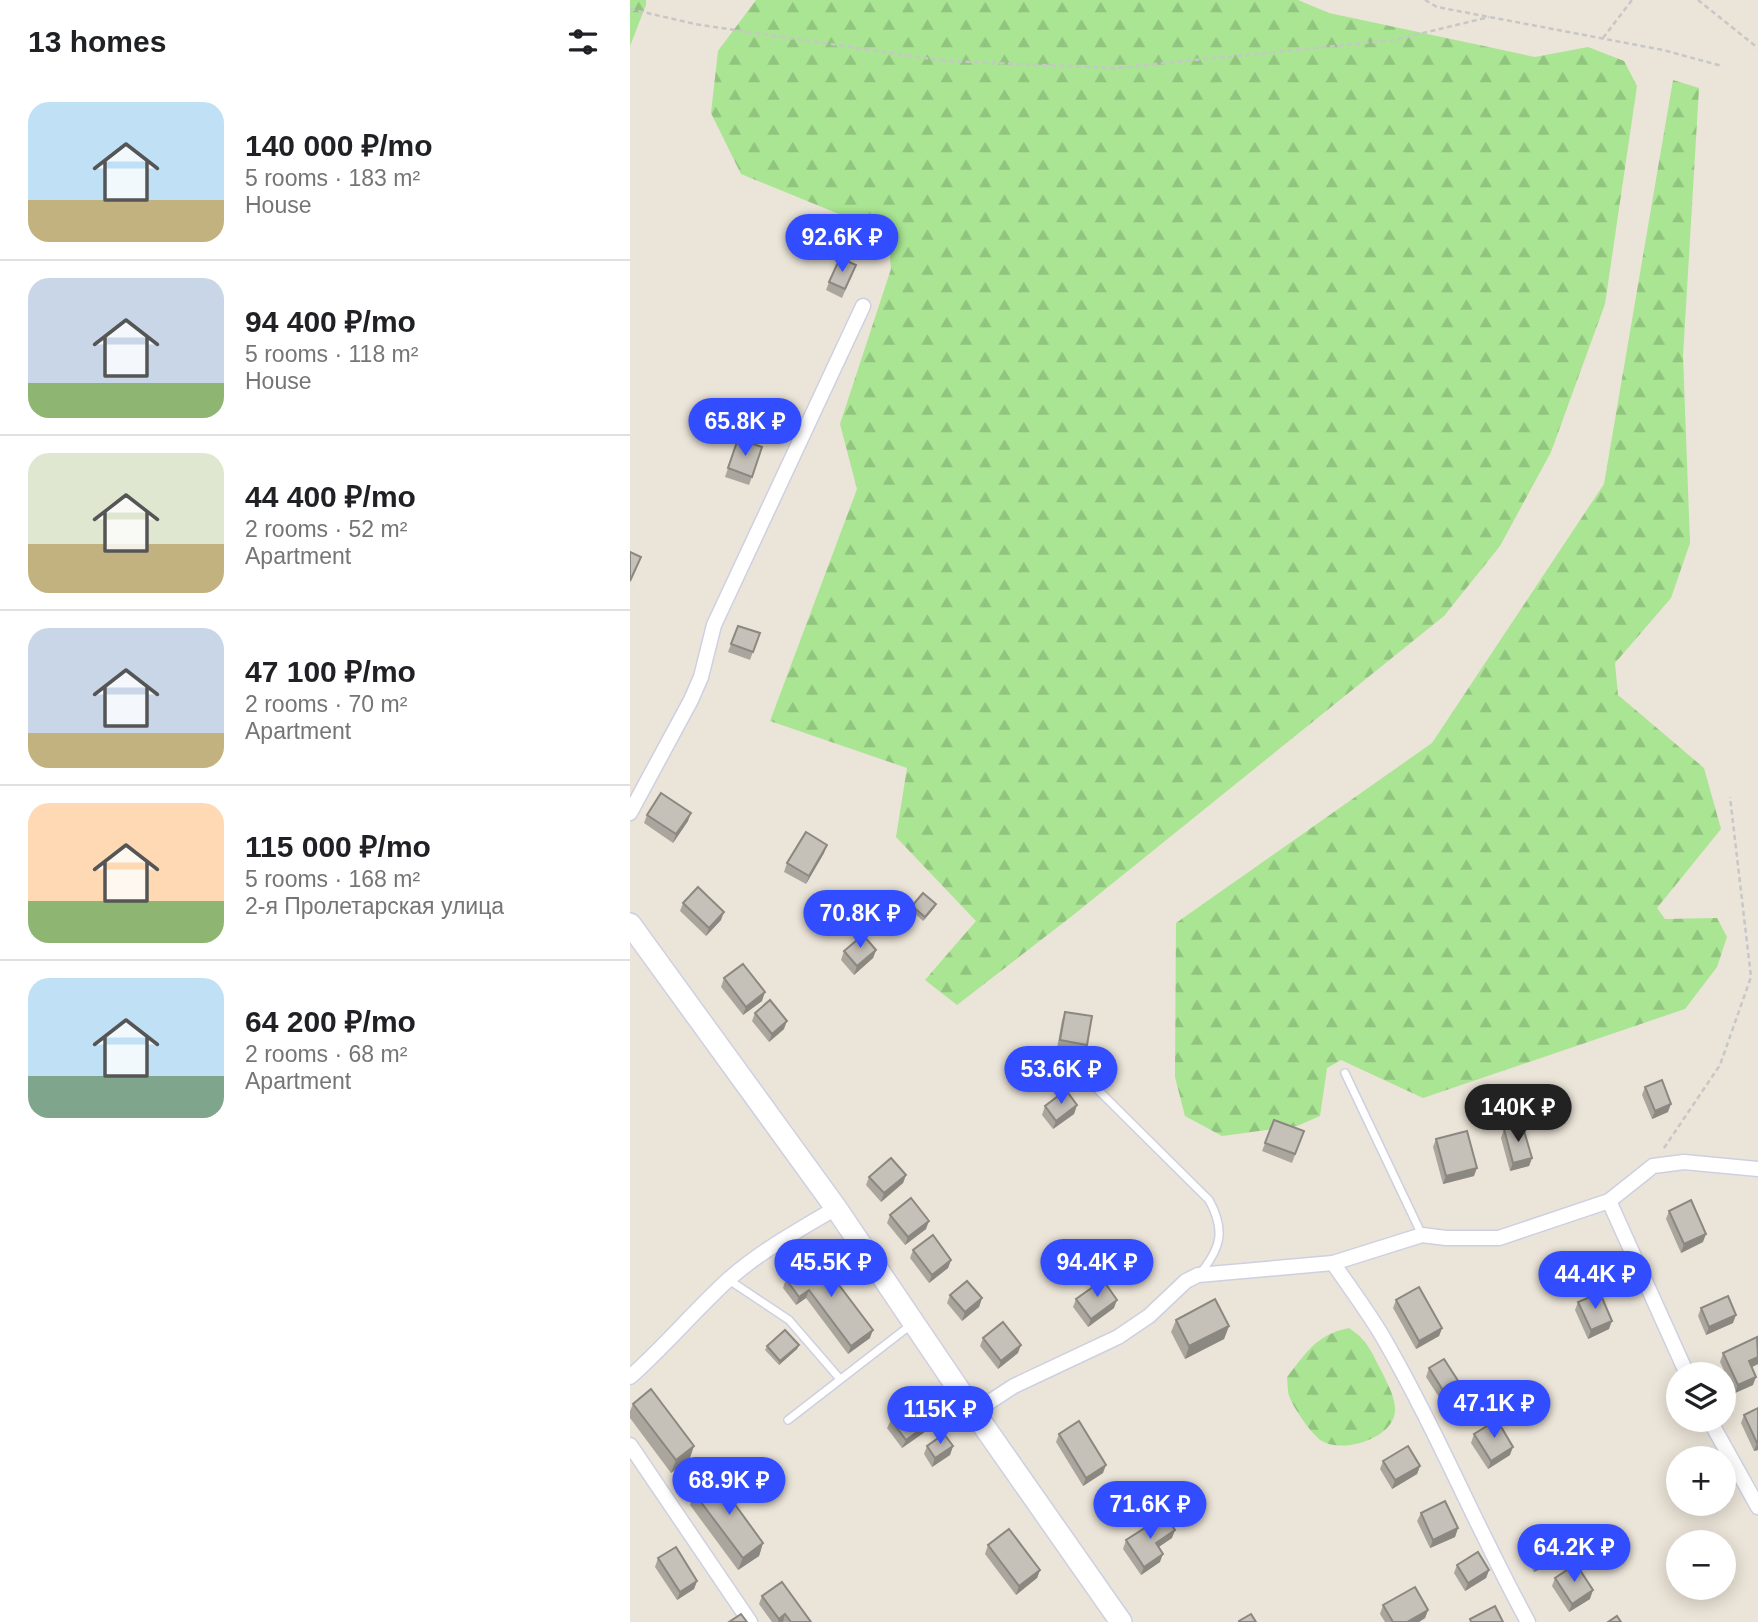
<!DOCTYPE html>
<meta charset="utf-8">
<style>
:root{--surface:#fff;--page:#f6f6f6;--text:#202124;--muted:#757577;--line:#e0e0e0;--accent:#324cff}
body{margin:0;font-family:Arial,sans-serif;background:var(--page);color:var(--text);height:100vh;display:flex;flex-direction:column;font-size:26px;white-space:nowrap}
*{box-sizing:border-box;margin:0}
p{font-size:23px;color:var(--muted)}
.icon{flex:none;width:38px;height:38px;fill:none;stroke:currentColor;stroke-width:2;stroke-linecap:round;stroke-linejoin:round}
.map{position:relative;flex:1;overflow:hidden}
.drawer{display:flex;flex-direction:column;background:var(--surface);width:630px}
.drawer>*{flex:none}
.fabs{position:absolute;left:1036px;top:1362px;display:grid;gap:14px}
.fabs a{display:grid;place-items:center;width:70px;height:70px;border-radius:50%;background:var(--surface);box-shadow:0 4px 18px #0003;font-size:35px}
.price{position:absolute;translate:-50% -60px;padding:0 16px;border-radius:24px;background:var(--accent);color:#fff;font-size:23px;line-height:46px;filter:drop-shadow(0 2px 4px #0008)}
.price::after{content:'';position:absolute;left:50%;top:42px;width:21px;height:16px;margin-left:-10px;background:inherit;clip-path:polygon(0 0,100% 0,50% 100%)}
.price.active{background:#222;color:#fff}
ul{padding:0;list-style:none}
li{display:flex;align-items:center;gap:21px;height:175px;padding:0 28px}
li+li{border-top:2px solid var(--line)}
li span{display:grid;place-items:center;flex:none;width:196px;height:140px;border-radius:21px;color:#555}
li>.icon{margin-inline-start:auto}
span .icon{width:84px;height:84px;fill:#fffc;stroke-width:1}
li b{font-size:30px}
h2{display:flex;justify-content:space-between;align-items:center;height:84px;padding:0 28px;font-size:30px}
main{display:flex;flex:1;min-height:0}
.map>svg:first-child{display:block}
</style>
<main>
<section class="drawer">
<h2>13 homes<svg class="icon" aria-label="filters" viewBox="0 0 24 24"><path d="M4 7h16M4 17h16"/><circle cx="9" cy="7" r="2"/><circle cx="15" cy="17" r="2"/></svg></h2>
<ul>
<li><span style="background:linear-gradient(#bfe0f5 70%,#c2b280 0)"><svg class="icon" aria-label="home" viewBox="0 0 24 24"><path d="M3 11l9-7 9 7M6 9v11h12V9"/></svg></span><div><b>140 000 ₽/mo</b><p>5 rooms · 183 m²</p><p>House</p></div></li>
<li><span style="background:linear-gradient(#c9d6e8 75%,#8fb573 0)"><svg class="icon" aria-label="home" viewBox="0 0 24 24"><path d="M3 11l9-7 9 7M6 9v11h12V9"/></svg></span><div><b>94 400 ₽/mo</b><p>5 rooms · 118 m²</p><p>House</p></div></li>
<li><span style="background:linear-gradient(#dfe7d0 65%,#c2b280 0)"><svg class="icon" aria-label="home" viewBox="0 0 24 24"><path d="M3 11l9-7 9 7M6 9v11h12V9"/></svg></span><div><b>44 400 ₽/mo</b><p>2 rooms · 52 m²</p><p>Apartment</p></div></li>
<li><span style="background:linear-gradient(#c9d6e8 75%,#c2b280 0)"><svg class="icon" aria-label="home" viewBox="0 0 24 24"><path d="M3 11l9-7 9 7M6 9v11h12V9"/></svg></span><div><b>47 100 ₽/mo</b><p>2 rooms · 70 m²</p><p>Apartment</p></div></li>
<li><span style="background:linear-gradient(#ffd9b3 70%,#8fb573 0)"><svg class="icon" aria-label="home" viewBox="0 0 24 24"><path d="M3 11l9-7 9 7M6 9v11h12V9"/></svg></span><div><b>115 000 ₽/mo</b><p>5 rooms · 168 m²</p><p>2-я Пролетарская улица</p></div></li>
<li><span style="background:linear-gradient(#bfe0f5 70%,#7fa58c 0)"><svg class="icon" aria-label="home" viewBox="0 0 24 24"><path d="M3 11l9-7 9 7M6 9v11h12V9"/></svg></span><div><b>64 200 ₽/mo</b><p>2 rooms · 68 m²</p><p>Apartment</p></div></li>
</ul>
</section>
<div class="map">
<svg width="1128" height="1622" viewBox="0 0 1128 1622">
<defs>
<pattern id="forest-firs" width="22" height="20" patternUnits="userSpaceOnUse" patternTransform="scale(1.75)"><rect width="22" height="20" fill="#a9e592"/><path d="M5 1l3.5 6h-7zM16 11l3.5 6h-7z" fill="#91c47e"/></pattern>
</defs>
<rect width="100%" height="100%" fill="#ebe4d8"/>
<g fill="url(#forest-firs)">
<path d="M 0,0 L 16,0 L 16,5 L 0,46 Z"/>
<path d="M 126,0 L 668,0 L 699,13 L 905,57 L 958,47 L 994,61 L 1007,86 L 975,304 L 921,452 L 870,546 L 814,616 L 442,916 L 327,1005 L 295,980 L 346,921 L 266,837 L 277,768 L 140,721 L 227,489 L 210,424 L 261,269 L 259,245 L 243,228 L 111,174 L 81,113 L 88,51 Z"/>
<path d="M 1043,80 L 1069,88 L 1053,356 L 1060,543 L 1041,598 L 985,663 L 988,695 L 1074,768 L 1091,829 L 1027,908 L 1035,919 L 1087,918 L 1097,937 L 1087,967 L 1055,1009 L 793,1098 L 711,1060 L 697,1068 L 690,1116 L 667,1126 L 592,1136 L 555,1116 L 545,1077 L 546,923 L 802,743 L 974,484 Z"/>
<path d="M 719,1328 C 739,1341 742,1354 753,1374 C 758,1385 765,1397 765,1409 C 766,1438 713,1454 692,1441 C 682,1435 665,1410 660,1398 C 657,1392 658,1384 657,1377 C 677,1352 686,1335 719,1328 Z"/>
</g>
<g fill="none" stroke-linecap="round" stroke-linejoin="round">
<g stroke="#ced0e2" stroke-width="10">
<g id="lane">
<path d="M 715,1073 L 792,1235"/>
<path d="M 460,1082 L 579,1200 C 596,1231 591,1248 569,1275"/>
<path d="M 99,1280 L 159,1320 L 210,1379"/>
<path d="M 158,1420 L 282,1324"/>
</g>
</g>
<g stroke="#ced0e2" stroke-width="17">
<g id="street">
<path d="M 0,813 L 61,700 L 71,677 L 84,625 L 233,306"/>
<path d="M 979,1201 L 1057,1374"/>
<path d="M 703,1263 C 720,1288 739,1313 754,1339 C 807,1431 847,1529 898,1622"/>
<path d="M 0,1377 C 35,1346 65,1310 99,1279 C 132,1250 169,1230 206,1208"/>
<path d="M 344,1412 L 384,1386 L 488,1337 L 519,1316 L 556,1281 L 568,1275 L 703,1263 L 792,1235 L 816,1238 L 869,1238 L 979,1201 L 1023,1166 L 1054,1162 L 1128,1169"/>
<path d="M 1079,1419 L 1128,1507"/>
<path d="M 0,1445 L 120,1622"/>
</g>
</g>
<g stroke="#ced0e2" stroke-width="24">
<path id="secondary" d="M 0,924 L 206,1208 L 344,1412 L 491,1622"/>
</g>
<g stroke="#c7c7c7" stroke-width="2.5" stroke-dasharray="5 3.5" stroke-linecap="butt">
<path d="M 795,0 L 807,7 L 1033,50 L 1092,66"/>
<path d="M 1068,0 L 1128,48"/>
<path d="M 0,9 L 65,24 L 315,61 L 486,68 L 764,40 L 859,17"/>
<path d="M 973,38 L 1002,0"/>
<path d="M 1034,1148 L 1090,1065 L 1121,977 L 1100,797"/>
</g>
<use href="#lane" stroke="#fff" stroke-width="7"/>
<use href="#street" stroke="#fff" stroke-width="14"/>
<use href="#secondary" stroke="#fff" stroke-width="21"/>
</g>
<g fill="#aaa69e">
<path d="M 223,273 L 212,298 L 196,290 L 199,282 Z"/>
<path d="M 108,439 L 122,477 L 119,485 L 95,477 Z"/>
<path d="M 108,626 L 130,633 L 120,660 L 98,652 Z"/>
<path d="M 17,815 L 58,821 L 43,843 L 14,823 Z"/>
<path d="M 194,853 L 176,884 L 154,872 L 157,863 Z"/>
<path d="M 53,903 L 91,920 L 76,936 L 50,911 Z"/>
<path d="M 282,906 L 304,908 L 293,921 L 281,910 Z"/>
<path d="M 246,950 L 243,958 L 224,975 L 211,960 L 214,951 Z"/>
<path d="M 94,978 L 132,1001 L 113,1015 L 91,987 Z"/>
<path d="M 435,1012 L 457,1045 L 454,1053 L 427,1048 L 432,1020 Z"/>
<path d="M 125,1013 L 154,1029 L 139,1042 L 122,1021 Z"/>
<path d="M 1015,1087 L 1038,1112 L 1022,1119 L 1012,1095 Z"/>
<path d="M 447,1105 L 444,1114 L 423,1129 L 412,1115 L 415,1106 Z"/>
<path d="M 644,1120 L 674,1131 L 662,1163 L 632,1151 Z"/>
<path d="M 874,1129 L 902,1158 L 899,1166 L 880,1171 L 871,1138 Z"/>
<path d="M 806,1139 L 844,1176 L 813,1184 L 803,1147 Z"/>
<path d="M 276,1175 L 273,1183 L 251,1202 L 236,1185 L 239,1177 Z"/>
<path d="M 1039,1211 L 1073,1242 L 1051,1253 L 1036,1219 Z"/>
<path d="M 260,1215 L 296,1229 L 275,1245 L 257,1223 Z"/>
<path d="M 283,1250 L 321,1260 L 318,1268 L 299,1283 L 280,1258 Z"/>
<path d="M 187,1256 L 240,1338 L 218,1354 L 176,1298 L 166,1305 L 153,1288 L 156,1279 Z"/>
<path d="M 320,1295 L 352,1298 L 349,1307 L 332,1321 L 317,1303 Z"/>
<path d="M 446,1299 L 484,1308 L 458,1327 L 443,1307 Z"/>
<path d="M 766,1300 L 812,1328 L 809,1336 L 786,1349 L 763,1308 Z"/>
<path d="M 948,1302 L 979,1329 L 958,1339 L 945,1310 Z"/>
<path d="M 1071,1308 L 1103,1323 L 1076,1335 L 1068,1316 Z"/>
<path d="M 546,1320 L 599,1326 L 594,1339 L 555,1359 L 541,1332 Z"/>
<path d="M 353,1338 L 388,1353 L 368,1369 L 350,1346 Z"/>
<path d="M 169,1345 L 167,1349 L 149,1365 L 135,1350 L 137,1346 Z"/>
<path d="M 1093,1353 L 1128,1364 L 1122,1367 L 1123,1385 L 1105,1393 L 1090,1362 Z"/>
<path d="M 799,1368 L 831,1398 L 816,1408 L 796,1377 Z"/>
<path d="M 3,1404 L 60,1458 L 41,1473 L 0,1418 L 0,1411 Z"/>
<path d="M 1128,1408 L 1128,1450 L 1124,1451 L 1111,1423 L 1114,1415 Z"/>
<path d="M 261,1420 L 302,1421 L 299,1429 L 272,1448 L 257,1428 Z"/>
<path d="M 429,1434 L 473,1473 L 453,1486 L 426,1442 Z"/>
<path d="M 844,1434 L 880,1455 L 858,1469 L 841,1443 Z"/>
<path d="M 297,1446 L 323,1446 L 320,1455 L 302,1467 L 294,1454 Z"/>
<path d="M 753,1461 L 790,1466 L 787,1474 L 762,1489 L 750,1469 Z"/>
<path d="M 64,1493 L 133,1543 L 129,1556 L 108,1570 L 60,1505 Z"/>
<path d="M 791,1513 L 828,1528 L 825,1537 L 800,1548 L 787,1521 Z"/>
<path d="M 542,1538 L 528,1547 L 530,1562 L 511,1575 L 493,1549 L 496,1540 Z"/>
<path d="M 358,1545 L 410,1570 L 407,1578 L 386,1595 L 355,1554 Z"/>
<path d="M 896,1550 L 919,1561 L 918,1565 L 904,1572 L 894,1554 Z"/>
<path d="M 28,1558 L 67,1581 L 64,1589 L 47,1600 L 25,1567 Z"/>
<path d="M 827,1565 L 859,1570 L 856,1578 L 835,1591 L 824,1573 Z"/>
<path d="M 925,1578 L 960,1599 L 939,1612 L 922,1586 Z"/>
<path d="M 132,1596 L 181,1622 L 142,1622 L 129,1604 Z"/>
<path d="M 753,1605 L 798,1610 L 795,1618 L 789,1622 L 755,1622 L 750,1614 Z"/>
</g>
<g fill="#8b8781">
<path d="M 61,813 L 58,821 L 43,843 L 46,834 Z"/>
<path d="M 197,845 L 194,853 L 176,884 L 179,876 Z"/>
<path d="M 306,904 L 304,908 L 293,921 L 295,917 Z"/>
<path d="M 94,912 L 91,920 L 76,936 L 79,928 Z"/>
<path d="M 246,950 L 243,958 L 224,975 L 227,966 Z"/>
<path d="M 135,992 L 132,1001 L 113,1015 L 116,1007 Z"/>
<path d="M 157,1021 L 154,1029 L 139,1042 L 142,1034 Z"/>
<path d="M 1041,1104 L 1038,1112 L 1022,1119 L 1025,1111 Z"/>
<path d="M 447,1105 L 444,1114 L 423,1129 L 426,1121 Z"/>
<path d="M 902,1158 L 899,1166 L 880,1171 L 883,1163 Z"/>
<path d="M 847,1168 L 844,1176 L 813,1184 L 816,1176 Z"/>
<path d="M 276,1175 L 273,1183 L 251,1202 L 254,1193 Z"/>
<path d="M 299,1221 L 296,1229 L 275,1245 L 278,1237 Z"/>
<path d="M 1076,1234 L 1073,1242 L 1051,1253 L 1054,1244 Z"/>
<path d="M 321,1260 L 318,1268 L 299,1283 L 302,1275 Z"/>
<path d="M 179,1290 L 176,1298 L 166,1305 L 169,1297 Z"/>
<path d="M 352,1298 L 349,1307 L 332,1321 L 335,1312 Z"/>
<path d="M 487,1300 L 484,1308 L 458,1327 L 461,1319 Z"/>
<path d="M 1106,1315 L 1103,1323 L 1076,1335 L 1079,1327 Z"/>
<path d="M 982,1321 L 979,1329 L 958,1339 L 961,1330 Z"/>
<path d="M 599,1326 L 594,1339 L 555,1359 L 559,1346 Z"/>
<path d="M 812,1328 L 809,1336 L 786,1349 L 789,1341 Z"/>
<path d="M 243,1330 L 240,1338 L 218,1354 L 221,1346 Z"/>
<path d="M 169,1345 L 167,1349 L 149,1365 L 150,1361 Z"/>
<path d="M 391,1345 L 388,1353 L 368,1369 L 371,1361 Z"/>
<path d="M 1128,1357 L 1128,1364 L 1116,1370 L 1119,1361 Z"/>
<path d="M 1126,1377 L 1123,1385 L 1105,1393 L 1108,1385 Z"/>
<path d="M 834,1390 L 831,1398 L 816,1408 L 819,1400 Z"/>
<path d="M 302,1421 L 299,1429 L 272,1448 L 276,1440 Z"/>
<path d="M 1127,1443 L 1128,1443 L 1128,1450 L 1124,1451 Z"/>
<path d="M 64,1446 L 60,1458 L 41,1473 L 46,1460 Z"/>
<path d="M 323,1446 L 320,1455 L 302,1467 L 305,1458 Z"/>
<path d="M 883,1447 L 880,1455 L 858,1469 L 861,1461 Z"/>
<path d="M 476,1465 L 473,1473 L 453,1486 L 456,1478 Z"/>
<path d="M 790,1466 L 787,1474 L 762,1489 L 765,1480 Z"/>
<path d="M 828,1528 L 825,1537 L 800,1548 L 803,1540 Z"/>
<path d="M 545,1530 L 542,1538 L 523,1551 L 526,1543 Z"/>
<path d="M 133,1543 L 129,1556 L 108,1570 L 113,1558 Z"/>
<path d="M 533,1554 L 530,1562 L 511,1575 L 514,1567 Z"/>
<path d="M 919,1561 L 918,1565 L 904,1572 L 906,1568 Z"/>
<path d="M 410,1570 L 407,1578 L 386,1595 L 389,1586 Z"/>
<path d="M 859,1570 L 856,1578 L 835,1591 L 838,1583 Z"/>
<path d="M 67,1581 L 64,1589 L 47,1600 L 50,1592 Z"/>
<path d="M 963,1590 L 960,1599 L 939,1612 L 942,1604 Z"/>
<path d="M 798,1610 L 795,1618 L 789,1622 L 777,1622 Z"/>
<path d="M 155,1614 L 153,1622 L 148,1622 L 149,1619 Z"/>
</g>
<g fill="#c6c1b8" stroke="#8b8781" stroke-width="2">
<path d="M 210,258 L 226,265 L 215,289 L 199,282 Z"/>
<path d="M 108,439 L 132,447 L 122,477 L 98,468 Z"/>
<path d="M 0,552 L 11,557 L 0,581 Z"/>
<path d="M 108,626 L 130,633 L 123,652 L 101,644 Z"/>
<path d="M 31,793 L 61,813 L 46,834 L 17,815 Z"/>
<path d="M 176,832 L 197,845 L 179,876 L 157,863 Z"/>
<path d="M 68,887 L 94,912 L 79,928 L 53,903 Z"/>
<path d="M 293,893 L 306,904 L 295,917 L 282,906 Z"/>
<path d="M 233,935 L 246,950 L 227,966 L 214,951 Z"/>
<path d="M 113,964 L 135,992 L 116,1007 L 94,978 Z"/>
<path d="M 140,1000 L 157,1021 L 142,1034 L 125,1013 Z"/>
<path d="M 435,1012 L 462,1016 L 457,1045 L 430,1040 Z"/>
<path d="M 1032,1080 L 1041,1104 L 1025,1111 L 1015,1087 Z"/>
<path d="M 436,1090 L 447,1105 L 426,1121 L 415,1106 Z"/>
<path d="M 644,1120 L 674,1131 L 665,1154 L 635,1143 Z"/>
<path d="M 892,1124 L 902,1158 L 883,1163 L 874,1129 Z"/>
<path d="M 837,1131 L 847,1168 L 816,1176 L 806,1139 Z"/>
<path d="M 261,1158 L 276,1175 L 254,1193 L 239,1177 Z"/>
<path d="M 281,1198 L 299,1221 L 278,1237 L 260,1215 Z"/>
<path d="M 1061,1200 L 1076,1234 L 1054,1244 L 1039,1211 Z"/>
<path d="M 303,1235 L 321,1260 L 302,1275 L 283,1250 Z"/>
<path d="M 187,1256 L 243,1330 L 221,1346 L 179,1290 L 169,1297 L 156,1279 Z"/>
<path d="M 473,1280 L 487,1300 L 461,1319 L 446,1299 Z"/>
<path d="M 337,1281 L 352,1298 L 335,1312 L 320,1295 Z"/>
<path d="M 789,1287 L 812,1328 L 789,1341 L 766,1300 Z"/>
<path d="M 970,1293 L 982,1321 L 961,1330 L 948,1302 Z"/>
<path d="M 1098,1296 L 1106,1315 L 1079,1327 L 1071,1308 Z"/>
<path d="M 585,1299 L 599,1326 L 559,1346 L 546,1320 Z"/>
<path d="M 373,1322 L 391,1345 L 371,1361 L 353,1338 Z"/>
<path d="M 155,1330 L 169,1345 L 150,1361 L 137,1346 Z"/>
<path d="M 1127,1337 L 1128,1357 L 1119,1361 L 1126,1377 L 1108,1385 L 1093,1353 Z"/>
<path d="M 814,1359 L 834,1390 L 819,1400 L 799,1368 Z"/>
<path d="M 21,1389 L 64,1446 L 46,1460 L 3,1404 Z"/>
<path d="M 287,1400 L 302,1421 L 276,1440 L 261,1420 Z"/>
<path d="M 1128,1408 L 1128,1443 L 1127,1443 L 1114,1415 Z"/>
<path d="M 867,1420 L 883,1447 L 861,1461 L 844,1434 Z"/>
<path d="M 449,1421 L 476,1465 L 456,1478 L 429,1434 Z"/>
<path d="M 314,1434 L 323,1446 L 305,1458 L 297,1446 Z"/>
<path d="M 778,1446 L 790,1466 L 765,1480 L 753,1461 Z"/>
<path d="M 85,1477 L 133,1543 L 113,1558 L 64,1493 Z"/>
<path d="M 815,1501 L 828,1528 L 803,1540 L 791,1513 Z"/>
<path d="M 535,1515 L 545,1530 L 526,1543 L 533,1554 L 514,1567 L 496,1540 Z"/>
<path d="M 379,1529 L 410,1570 L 389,1586 L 358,1545 Z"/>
<path d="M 909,1542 L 919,1561 L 906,1568 L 896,1550 Z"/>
<path d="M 46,1547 L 67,1581 L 50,1592 L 28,1558 Z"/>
<path d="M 848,1552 L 859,1570 L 838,1583 L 827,1565 Z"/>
<path d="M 946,1564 L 963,1590 L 942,1604 L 925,1578 Z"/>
<path d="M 152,1582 L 181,1622 L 161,1622 L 155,1614 L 149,1619 L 132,1596 Z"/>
<path d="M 785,1587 L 798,1610 L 777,1622 L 763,1622 L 753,1605 Z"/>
<path d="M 865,1606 L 873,1622 L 841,1622 L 840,1619 Z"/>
<path d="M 111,1614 L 117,1622 L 99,1622 Z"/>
<path d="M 621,1614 L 626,1622 L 609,1622 L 609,1621 Z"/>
<path d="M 987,1616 L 991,1622 L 978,1622 Z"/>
</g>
</svg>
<div class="fabs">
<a><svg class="icon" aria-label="layers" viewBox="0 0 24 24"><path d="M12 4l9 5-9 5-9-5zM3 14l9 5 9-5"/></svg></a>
<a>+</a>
<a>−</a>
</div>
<b class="price" style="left:212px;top:274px">92.6K ₽</b>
<b class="price" style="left:115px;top:458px">65.8K ₽</b>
<b class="price" style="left:230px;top:950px">70.8K ₽</b>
<b class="price" style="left:431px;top:1106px">53.6K ₽</b>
<b class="price active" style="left:888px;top:1144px">140K ₽</b>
<b class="price" style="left:201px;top:1299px">45.5K ₽</b>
<b class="price" style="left:467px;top:1299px">94.4K ₽</b>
<b class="price" style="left:965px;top:1311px">44.4K ₽</b>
<b class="price" style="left:864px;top:1440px">47.1K ₽</b>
<b class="price" style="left:310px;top:1446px">115K ₽</b>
<b class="price" style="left:99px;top:1517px">68.9K ₽</b>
<b class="price" style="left:520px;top:1541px">71.6K ₽</b>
<b class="price" style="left:944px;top:1584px">64.2K ₽</b>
</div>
</main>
